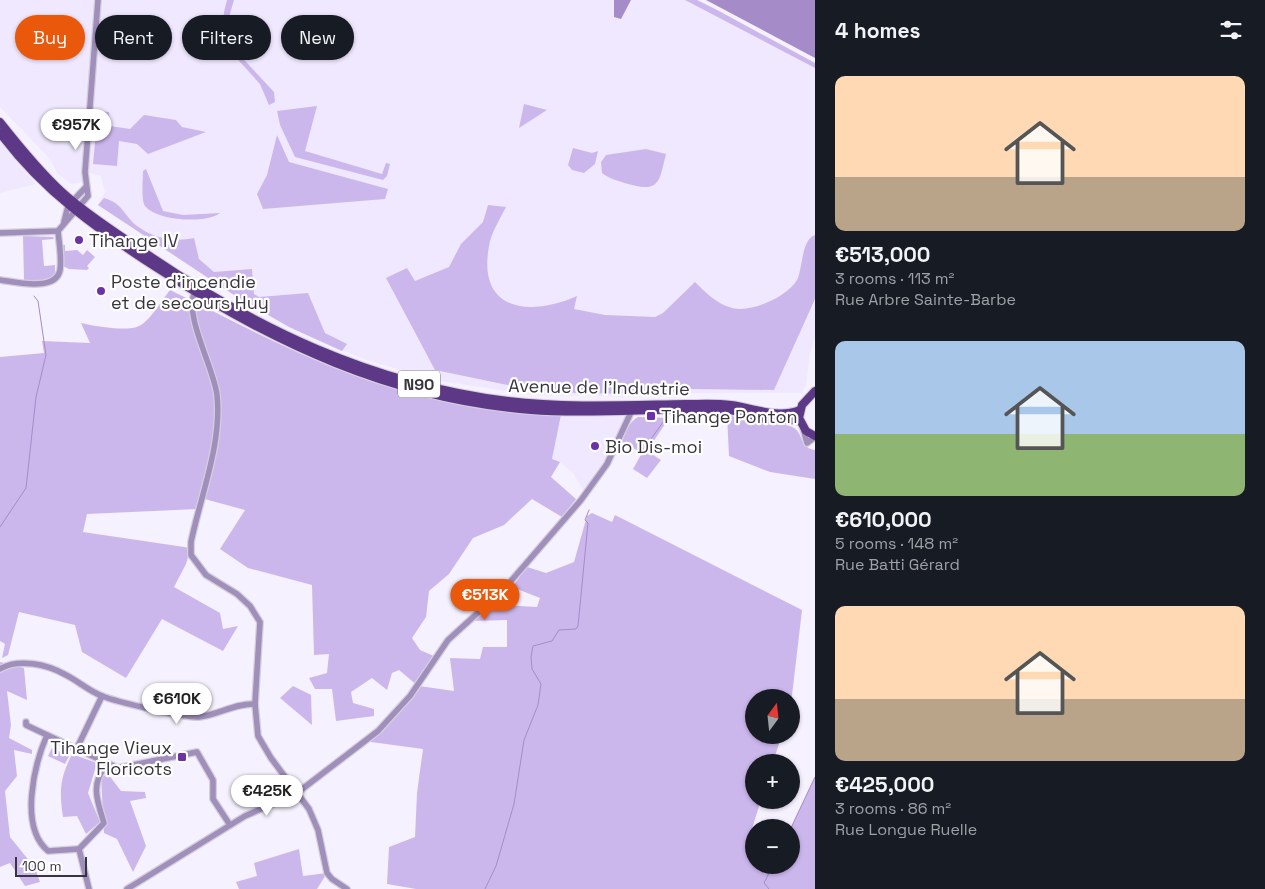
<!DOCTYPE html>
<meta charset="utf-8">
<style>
:root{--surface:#171b24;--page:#242831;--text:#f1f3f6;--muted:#9ea1a6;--accent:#ea580c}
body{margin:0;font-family:"Space Grotesk",sans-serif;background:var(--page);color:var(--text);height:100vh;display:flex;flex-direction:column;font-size:19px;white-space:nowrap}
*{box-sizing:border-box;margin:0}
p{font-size:16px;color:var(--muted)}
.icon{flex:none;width:28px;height:28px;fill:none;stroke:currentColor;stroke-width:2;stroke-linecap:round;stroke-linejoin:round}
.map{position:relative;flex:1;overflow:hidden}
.panel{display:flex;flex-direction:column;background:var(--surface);width:450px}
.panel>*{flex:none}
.guide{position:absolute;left:15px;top:15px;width:475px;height:45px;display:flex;gap:10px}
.needle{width:32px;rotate:15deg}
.buttons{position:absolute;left:745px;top:689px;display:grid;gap:10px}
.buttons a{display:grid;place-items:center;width:55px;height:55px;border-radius:50%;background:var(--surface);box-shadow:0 1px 4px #0004;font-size:25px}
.scale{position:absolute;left:15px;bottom:12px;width:72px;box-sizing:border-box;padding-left:5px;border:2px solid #38353d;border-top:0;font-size:14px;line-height:18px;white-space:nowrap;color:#38353d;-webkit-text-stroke:4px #fff;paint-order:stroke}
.price{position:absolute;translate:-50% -42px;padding:0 11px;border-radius:18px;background:#fff;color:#222;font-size:16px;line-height:32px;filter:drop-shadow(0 1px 2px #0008)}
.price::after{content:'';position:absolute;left:50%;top:30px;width:15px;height:11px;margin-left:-8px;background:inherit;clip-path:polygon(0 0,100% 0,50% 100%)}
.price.selected{background:var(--accent);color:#fff}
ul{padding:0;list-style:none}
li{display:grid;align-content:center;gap:10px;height:265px;padding:0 20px}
li span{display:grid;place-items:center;height:155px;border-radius:10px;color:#555}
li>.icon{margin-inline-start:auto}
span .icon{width:90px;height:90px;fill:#fffc;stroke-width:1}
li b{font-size:21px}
h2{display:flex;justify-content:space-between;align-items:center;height:60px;padding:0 20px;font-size:21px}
.tag{padding:0 18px;border-radius:22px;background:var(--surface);box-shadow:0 1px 4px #0004;font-size:18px;line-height:45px}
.tag.selected{background:var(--accent);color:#fff}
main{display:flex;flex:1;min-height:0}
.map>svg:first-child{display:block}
</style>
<main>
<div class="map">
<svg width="815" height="889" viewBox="0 0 815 889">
<rect width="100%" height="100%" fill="#f6f1fe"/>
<g fill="#f0e8fe">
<path d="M 0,0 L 685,0 L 714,13 L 815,68 L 815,338 L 810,353 L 806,385 L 801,393 L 689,393 L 684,395 L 634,397 L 533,395 L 434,380 L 364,359 L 289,327 L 234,295 L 98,205 L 105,192 L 101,176 L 90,173 L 80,183 L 71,184 L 58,174 L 50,159 L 0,107 Z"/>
<path d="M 0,142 L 28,175 L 36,184 L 0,193 Z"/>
<path d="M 561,415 L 629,416 L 632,420 L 626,429 L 622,442 L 590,493 L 584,491 L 573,473 L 560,462 L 552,459 Z"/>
</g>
<g fill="#ccb7ed">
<path d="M 227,0 L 234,0 L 226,27 L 249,33 L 248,35 L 237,32 L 235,38 L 246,42 L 244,49 L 248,50 L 247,55 C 226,32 218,32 227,0 Z"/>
<path d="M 685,0 L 697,0 L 719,11 L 815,63 L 815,68 Z"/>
<path d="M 235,50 L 274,92 L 275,102 L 269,105 L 260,84 L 231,52 Z"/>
<path d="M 524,104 L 547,110 L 519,128 Z"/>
<path d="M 317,106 L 305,151 L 382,174 L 386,163 L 390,164 L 387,176 L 383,180 L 295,157 L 280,125 L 277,111 Z"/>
<path d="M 98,111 L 109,112 L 110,126 L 130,129 L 144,115 L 176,120 L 182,127 L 206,132 L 148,154 L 137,144 L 119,141 L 117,166 L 93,164 Z"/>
<path d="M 277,135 L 289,162 L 388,189 L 385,199 L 263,209 L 257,194 L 267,175 Z"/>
<path d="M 573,148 L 592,153 L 598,151 L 595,164 L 584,173 L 572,170 L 568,165 Z"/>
<path d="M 646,149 L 666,154 C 659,182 660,193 628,184 C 619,181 609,179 602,173 L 601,162 L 606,155 Z"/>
<path d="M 146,169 L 163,211 L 183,215 L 220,213 C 206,224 157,221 145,206 C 141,200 143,179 143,171 Z"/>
<path d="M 104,198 C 124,204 123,215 137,226 C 155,239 174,242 194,238 L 199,259 L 214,272 L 252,269 L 254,294 L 259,297 L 308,293 L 325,333 L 347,344 L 342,351 L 289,327 L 234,295 L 98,205 Z"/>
<path d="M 488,205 L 506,207 C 500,219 491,233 489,246 C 477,312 530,317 577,296 L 574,309 L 605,315 L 655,317 L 663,313 L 695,282 C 705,292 715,302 729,307 C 748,315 787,297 797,280 C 803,268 801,240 815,235 L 815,299 L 774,390 L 689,389 L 676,392 L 635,394 L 577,393 L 532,390 L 435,370 L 386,278 L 407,268 L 415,281 L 449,267 L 461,244 L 483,222 Z"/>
<path d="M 23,236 L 53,237 L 54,239 L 42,240 L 44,266 L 55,265 L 55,275 L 49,280 L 37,282 L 24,280 Z"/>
<path d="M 62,245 L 65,245 L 65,251 L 77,250 L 83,255 L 87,250 L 95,257 L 87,266 L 89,268 L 87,270 L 69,269 L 63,266 Z"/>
<path d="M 170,290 C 242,325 312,364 389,387 C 445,405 503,411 561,415 L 552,459 L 560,462 L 551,477 L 576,499 L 562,517 L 532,499 L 504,525 L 473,538 L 449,574 L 429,591 L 426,617 L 412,638 L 420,650 L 436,657 L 419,686 L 454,691 L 450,658 L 480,659 L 483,647 L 507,647 L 507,620 L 470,621 L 488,604 L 537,607 L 540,598 L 512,587 L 527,567 L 546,573 L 574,562 L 587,516 L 592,513 L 612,522 L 615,515 L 802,610 L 791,704 L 791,698 L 754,698 L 754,735 L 782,735 L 773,762 L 754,762 L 754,800 L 761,800 L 749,838 L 754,841 L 754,865 L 791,865 L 791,827 L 815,777 L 815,889 L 416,889 L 387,884 L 389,847 L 415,837 L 417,793 L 423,749 L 371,742 L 366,739 L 418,686 L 399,670 L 392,673 L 387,690 L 372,678 L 351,692 L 353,703 L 374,709 L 374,716 L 336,721 L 332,689 L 315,689 L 309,678 L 327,673 L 329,654 L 314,655 L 312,585 L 248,568 L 220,549 L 245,510 L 201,498 L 198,509 L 87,514 L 83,532 L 191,548 L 186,564 L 174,587 L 220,613 L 223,629 L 238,626 L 223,651 L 162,619 L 126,678 L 82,652 L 75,625 L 19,612 L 8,655 L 2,658 L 5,644 L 0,641 L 0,357 L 44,353 L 42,341 L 90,343 L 81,323 C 93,326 128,332 139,326 C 149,322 163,299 170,290 Z"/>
<path d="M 727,415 C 740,417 752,422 765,424 C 773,425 784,423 792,427 C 804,432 799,448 815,450 L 815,479 L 770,472 L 729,456 Z"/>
<path d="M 638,417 L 669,418 L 647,451 L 661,460 L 647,478 L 633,469 L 642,453 L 622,442 C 626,431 628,423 638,417 Z"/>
<path d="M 0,662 L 24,668 L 27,700 L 7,691 L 11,725 L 9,738 L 32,750 L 32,754 L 14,750 L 17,776 L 5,791 L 10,837 L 35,868 L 40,882 L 25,886 L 10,863 L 0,867 Z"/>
<path d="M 293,686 L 311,695 L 312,725 L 280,698 Z"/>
<path d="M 52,748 L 69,756 L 65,764 L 48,756 Z"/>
<path d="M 72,754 L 97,763 L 88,793 L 100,822 L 86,834 L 77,816 L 63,817 C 59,791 60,778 72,754 Z"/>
<path d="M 108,774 L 121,791 L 145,792 L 146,798 L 130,801 L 146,846 L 133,872 L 117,839 L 104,833 L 101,777 Z"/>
<path d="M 299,849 L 303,876 L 327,873 L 317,889 L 239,889 L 236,882 L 257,876 L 254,863 Z"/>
</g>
<g fill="#a58cc8">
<path d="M 614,0 L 631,0 L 621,19 L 614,17 Z"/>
<path d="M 706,0 L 815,0 L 815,58 Z"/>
</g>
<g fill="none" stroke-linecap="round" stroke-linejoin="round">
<g stroke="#a58cc8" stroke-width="1">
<path d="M 643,450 L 666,418"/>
<path d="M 0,527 L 26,488 L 36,397 L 46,355 L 38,301 L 34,296"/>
<path d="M 791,828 L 815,777"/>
<path d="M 485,889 L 496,866 L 514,804 L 524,740 L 538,705 L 541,684 L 532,669 L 531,657 L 533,646 L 552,641 L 559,630 L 576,629 L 578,626 L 588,523 L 585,520 L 589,510"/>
<path d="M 769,889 L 764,883 L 773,865"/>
</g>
<g stroke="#d4cfdb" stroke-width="8">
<g id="minor">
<path d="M 64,222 L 68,206 L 86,187"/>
<path d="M 0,233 L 58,231 L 88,196 L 85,172 L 98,0"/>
<path d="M 0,280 C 15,282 56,292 60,270 C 62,258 59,243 58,231"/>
<path d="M 195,292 C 183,314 214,368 217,395 C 222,444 201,494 191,542 L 191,555 L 206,575 L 237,594 L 250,606 L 260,622 L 255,704 L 258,736 L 271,758 L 309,809 L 318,830 L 327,873 L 332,879 L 347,889"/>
<path d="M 803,428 L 807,443 L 815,437"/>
<path d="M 0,669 C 18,658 47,664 66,675 C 78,681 89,691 102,696 C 117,702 185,718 199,717 C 218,715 235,703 255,704"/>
<path d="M 26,722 L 26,725 L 47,735"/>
<path d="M 77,748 L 102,696"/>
<path d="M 79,849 L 48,851 C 19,827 34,765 47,735 L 118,768 L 197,752 L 213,780 L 213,799 L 230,825"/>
<path d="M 79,849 L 104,823 C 97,800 90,784 107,764"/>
<path d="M 79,849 L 89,889"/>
<path d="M 127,889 L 245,816 L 297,793 L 378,731 L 410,696 L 448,640 L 504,589 L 581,500 L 607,464 L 633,408"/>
</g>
</g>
<g stroke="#d4cfdb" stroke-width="10">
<g id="major">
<path d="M 0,122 C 19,146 39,171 62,192 C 86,214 114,231 141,250 C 254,328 371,384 508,401 C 567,408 627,405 686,404 C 701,404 716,403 731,405 C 755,408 776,419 800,410"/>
<path d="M 0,133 C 43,191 98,230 157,268 C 273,343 392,399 531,410 C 596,415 661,407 726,410 C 740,410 752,417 765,419 C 777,420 788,419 800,421"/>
<path d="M 815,391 L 802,405 L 799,418 L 806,431 L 815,436"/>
</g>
</g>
<use href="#minor" stroke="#a08ebb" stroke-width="5.5"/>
<use href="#major" stroke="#5d3886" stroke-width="8"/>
</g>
<g fill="#6d31a7" stroke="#fff" stroke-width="2">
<circle cx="79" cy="240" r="5"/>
<circle cx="101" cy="291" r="5"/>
<rect x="646" y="411" width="10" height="10" rx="2.5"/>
<circle cx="595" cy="446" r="5"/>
<rect x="177" y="752" width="10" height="10" rx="2.5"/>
</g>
<g text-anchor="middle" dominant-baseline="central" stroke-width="4.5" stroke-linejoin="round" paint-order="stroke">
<rect fill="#fff" stroke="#747277" stroke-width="1" x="398" y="370.5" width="42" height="27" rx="4"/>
<g font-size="16" font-weight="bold" fill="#38353d">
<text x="419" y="384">N90</text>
</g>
<g font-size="18" fill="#38353d" stroke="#fff" text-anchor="start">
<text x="89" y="240">Tihange IV</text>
<text x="111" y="281">Poste d'incendie<tspan x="111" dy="21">et de secours Huy</tspan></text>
<text x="661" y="416">Tihange Ponton</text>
<text x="605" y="446">Bio Dis-moi</text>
<text x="172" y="747" text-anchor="end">Tihange Vieux<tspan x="172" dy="21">Floricots</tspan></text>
</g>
<g font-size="18" fill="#38353d" stroke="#fff">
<text transform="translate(599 387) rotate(1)">Avenue de l'Industrie</text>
</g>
</g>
</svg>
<div class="buttons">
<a><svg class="needle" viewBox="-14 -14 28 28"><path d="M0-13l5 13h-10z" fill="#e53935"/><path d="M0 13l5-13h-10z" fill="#9ea1a6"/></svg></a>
<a>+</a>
<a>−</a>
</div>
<div class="scale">100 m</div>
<b class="price" style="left:76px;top:151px">€957K</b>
<b class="price selected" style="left:485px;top:621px">€513K</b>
<b class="price" style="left:177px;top:725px">€610K</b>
<b class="price" style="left:267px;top:817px">€425K</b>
<div class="guide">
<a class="tag selected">Buy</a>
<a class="tag">Rent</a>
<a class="tag">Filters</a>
<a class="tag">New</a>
</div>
</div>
<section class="panel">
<h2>4 homes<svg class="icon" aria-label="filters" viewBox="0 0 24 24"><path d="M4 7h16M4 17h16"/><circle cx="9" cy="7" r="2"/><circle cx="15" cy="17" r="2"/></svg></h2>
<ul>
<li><span style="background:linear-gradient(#ffd9b3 65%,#b9a48a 0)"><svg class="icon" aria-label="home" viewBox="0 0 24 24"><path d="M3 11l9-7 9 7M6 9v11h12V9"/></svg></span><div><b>€513,000</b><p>3 rooms · 113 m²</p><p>Rue Arbre Sainte-Barbe</p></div></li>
<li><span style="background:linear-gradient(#a9c7e8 60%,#8fb573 0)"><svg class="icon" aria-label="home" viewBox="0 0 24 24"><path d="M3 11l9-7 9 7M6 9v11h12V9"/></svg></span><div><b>€610,000</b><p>5 rooms · 148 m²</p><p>Rue Batti Gérard</p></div></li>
<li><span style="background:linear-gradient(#ffd9b3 60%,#b9a48a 0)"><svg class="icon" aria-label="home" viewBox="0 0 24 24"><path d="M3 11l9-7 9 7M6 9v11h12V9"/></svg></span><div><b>€425,000</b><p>3 rooms · 86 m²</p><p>Rue Longue Ruelle</p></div></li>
</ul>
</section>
</main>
